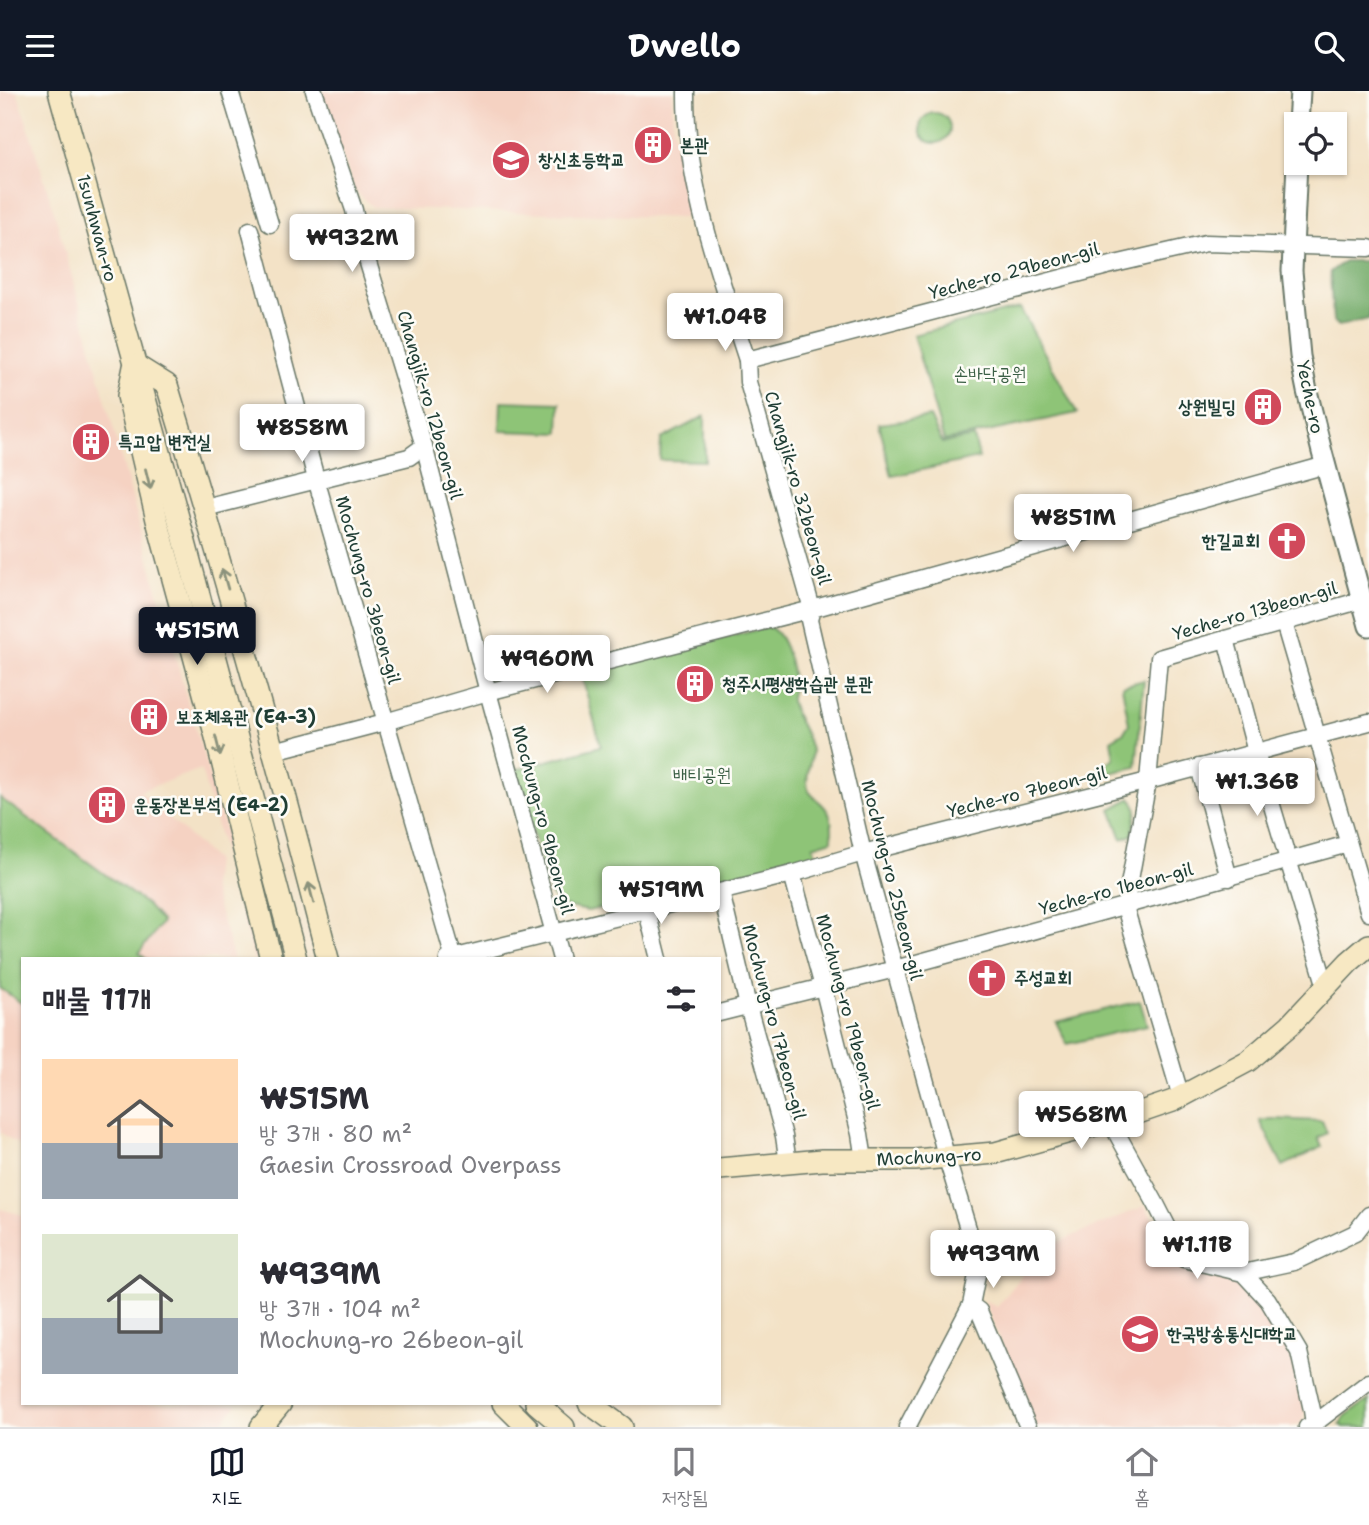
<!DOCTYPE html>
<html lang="ko">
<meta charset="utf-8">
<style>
:root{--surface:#fff;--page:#f2f2f3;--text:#2b2b33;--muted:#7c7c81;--line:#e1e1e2;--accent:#111827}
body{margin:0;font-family:"Shantell Sans","Poor Story",sans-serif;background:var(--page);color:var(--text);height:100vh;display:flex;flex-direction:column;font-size:26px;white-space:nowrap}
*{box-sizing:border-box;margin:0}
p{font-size:23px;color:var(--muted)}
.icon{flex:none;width:38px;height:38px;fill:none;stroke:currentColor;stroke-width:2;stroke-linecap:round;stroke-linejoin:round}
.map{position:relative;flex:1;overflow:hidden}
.side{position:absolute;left:21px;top:866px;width:700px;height:448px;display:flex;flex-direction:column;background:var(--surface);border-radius:0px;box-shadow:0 2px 5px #0004}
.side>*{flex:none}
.tools{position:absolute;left:1284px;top:21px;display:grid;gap:14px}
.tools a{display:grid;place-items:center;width:63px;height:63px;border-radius:0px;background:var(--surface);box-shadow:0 2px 5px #0004;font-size:35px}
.price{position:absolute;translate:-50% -60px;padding:0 16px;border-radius:7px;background:#fff;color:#222;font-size:23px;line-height:46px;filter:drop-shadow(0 2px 4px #0008)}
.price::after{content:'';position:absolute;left:50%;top:42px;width:21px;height:16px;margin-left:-10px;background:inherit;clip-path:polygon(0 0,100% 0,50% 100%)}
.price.selected{background:var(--accent);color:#fff}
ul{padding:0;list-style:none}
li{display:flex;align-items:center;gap:21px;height:175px;padding:0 21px}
li span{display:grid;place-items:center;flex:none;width:196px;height:140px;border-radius:0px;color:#555}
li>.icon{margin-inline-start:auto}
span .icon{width:84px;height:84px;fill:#fffc;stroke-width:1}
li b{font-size:30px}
h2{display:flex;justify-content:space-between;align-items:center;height:84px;padding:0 21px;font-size:30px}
header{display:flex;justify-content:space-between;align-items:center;height:91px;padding:0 21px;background:var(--accent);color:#fff;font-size:32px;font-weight:700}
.tabs{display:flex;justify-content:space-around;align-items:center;height:98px;border-top:2px solid var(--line);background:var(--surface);font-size:19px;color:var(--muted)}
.tabs a{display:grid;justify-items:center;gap:4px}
.tabs .selected{color:var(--accent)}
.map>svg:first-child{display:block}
</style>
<header><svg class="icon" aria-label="menu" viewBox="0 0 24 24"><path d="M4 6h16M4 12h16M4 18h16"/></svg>Dwello<svg class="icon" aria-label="search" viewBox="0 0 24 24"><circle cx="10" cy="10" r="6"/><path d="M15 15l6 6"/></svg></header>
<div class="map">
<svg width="1369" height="1336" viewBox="0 0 1369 1336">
<rect width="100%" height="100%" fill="#fdfcf7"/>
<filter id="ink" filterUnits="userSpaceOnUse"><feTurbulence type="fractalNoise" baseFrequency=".0143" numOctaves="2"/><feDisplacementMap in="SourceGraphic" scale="14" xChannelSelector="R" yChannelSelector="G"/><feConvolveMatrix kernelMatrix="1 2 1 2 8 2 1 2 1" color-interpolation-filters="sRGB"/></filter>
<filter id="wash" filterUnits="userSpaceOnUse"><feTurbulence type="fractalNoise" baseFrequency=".00686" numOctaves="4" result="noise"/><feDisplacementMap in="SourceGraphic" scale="28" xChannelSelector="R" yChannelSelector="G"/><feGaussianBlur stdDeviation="1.57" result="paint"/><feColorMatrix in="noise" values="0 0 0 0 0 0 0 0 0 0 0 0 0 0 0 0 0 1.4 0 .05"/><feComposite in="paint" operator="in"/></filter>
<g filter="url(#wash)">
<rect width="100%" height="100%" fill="#f3e2c6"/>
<g fill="#f5d2c2">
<path d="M 0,0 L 17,0 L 56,127 L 188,612 L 263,868 L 254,868 L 201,678 L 140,700 L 215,769 L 212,796 L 232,862 L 232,868 L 23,868 L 23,1057 L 0,1041 Z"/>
<path d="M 320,0 L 672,0 L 673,38 L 689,121 L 683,127 L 373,116 L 355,100 Z"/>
<path d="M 1145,1115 L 1181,1173 L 1240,1191 L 1268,1223 L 1295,1263 L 1306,1317 L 1302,1331 L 1292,1336 L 1036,1336 L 984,1209 L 997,1216 L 1044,1157 Z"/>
<path d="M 0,1118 L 23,1124 L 23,1312 L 237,1313 L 219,1336 L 0,1336 Z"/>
</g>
<g fill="#8ec477" stroke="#568056" stroke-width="2">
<circle cx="935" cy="37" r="15"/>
<path d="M 1020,217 L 1077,322 L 944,350 L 913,244 Z"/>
<path d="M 501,310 L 560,312 L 559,342 L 500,340 Z"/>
<path d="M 705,325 L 705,370 L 660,369 L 661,348 Z"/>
<path d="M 930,326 L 942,352 L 974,346 L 979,367 L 892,385 L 879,333 Z"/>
<path d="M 769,536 C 785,543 793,578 793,594 C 794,599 790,604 791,610 C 793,625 809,643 811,660 C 812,673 804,685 808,698 C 812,707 821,710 826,718 C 833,726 832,739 832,749 L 813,755 L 816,765 L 815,770 L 758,781 L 588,820 L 559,814 L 550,802 L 515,679 L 601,655 L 581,582 Z"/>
<path d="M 1144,589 L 1136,676 L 1101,684 L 1099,678 L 1114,667 L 1111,649 L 1124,641 L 1129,633 L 1122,595 Z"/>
<path d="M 0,707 L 147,814 L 162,831 L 139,862 L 146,868 L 23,868 L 23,913 L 0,897 Z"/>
<path d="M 1131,707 L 1137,719 L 1132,744 L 1122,748 L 1111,718 Z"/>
<path d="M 1140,910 L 1147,934 L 1067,953 L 1056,931 Z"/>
<path d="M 1271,1028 L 1322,1030 L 1327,1042 L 1318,1047 L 1322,1056 L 1283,1075 L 1260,1030 Z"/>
<path d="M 1369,1309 L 1369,1336 L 1344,1336 L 1340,1333 L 1344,1326 Z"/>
</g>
<path fill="#72aa68" stroke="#48744e" stroke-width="2" d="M 1345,170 L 1369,170 L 1369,228 L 1339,235 L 1333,231 L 1330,181 Z"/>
</g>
<g filter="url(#ink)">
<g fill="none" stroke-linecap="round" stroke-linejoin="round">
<g stroke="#697767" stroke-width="19">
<g id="minor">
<path d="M 230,0 L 270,133"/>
<path d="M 314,0 L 354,119 L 358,139 L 424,355 L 488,601 L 561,868"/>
<path d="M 686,0 C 685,93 719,182 747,269 L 748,291 L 812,518 L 809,529 L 863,762 L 947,1068 L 979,1174 L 971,1214 L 979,1220 L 1028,1336"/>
<path d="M 250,139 L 316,388 L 454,868"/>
<path d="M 747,269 L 1119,172 L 1206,152 L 1369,157"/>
<path d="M 205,417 L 409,366 L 424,355"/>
<path d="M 1284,532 L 1369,822"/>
<path d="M 1226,548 L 1256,661 L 1326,896"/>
<path d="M 274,660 L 385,631 L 488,601 L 812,518 L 1326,374"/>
<path d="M 1199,676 L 1229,787"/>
<path d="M 792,783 L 823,896 L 860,1043 L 864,1069"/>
<path d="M 721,801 L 748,915 L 784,1045 L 788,1072"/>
<path d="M 647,820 L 659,868"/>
<path d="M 448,868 L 792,783 L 863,762 L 1148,690 L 1369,631"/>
<path d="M 719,922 L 895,878 L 1348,753"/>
<path d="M 1181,1006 L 1125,816 L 1148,690 L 1159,567 L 1362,509"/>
<path d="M 1110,1030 L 1156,1113 L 1184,1168 L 1243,1182 L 1268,1209 L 1299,1261 L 1312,1319 L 1314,1333"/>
<path d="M 1243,1182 L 1294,1171 L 1355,1142 L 1369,1124"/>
<path d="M 907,1336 L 971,1214"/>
<path d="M 1307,1336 L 1314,1333 L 1369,1291"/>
</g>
</g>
<g stroke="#697767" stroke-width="23">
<g id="tertiary">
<path d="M 1298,33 L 1300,0"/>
<path d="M 1297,72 L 1292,180 L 1300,265 L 1307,300 L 1322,361 L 1369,535"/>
</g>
</g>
<g stroke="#697767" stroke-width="24">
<g id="secondary">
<path d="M 59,0 L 183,444 L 296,868"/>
<path d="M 135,274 L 167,294 C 225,484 279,675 328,868"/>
<path d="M 134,276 L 128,305 L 157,429 L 216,646 L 271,868"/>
<path d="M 719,1078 L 822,1069 L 915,1069 L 995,1062 L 1138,1022 L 1173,1010 L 1248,970 L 1290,934 L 1349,871 L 1369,854"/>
<path d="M 503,1312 L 527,1336"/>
<path d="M 536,1312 L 564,1336"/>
<path d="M 589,1312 L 622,1336"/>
<path d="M 261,1336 L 281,1312"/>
</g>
</g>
<use href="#minor" stroke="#fff" stroke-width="16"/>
<use href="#tertiary" stroke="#fff" stroke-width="19"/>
<use href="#secondary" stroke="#f7e8c3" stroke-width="21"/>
</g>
<defs><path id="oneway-shaft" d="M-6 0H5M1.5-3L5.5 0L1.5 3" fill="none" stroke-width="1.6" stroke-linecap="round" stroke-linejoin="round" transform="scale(1.75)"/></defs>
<g stroke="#8b927c">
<use href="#oneway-shaft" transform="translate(148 388) rotate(76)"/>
<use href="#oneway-shaft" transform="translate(225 488) rotate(-106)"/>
<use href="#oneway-shaft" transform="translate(218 655) rotate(76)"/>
<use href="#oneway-shaft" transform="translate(311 802) rotate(-104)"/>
</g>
</g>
<defs>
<g id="building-disc" transform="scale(2.0125)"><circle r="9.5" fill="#d1495b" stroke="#fdfcf7"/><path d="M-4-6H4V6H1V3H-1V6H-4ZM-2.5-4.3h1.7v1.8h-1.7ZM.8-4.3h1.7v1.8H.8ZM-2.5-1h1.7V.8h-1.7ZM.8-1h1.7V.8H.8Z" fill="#fff"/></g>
<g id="school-disc" transform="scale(2.0125)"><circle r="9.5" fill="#d1495b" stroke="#fdfcf7"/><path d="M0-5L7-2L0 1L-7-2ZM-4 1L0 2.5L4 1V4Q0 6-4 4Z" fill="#fff"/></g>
<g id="church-disc" transform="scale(2.0125)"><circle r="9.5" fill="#d1495b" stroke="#fdfcf7"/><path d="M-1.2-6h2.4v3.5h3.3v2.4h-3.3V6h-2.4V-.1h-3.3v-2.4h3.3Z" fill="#fff"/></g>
<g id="university-disc" transform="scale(2.0125)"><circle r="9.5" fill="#d1495b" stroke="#fdfcf7"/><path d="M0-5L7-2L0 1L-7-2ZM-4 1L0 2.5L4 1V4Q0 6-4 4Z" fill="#fff"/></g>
</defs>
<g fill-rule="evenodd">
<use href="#building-disc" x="653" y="54"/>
<use href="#school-disc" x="511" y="69"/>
<use href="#building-disc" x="1263" y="316"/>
<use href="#building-disc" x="91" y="351"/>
<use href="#church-disc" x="1287" y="450"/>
<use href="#building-disc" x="695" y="593"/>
<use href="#building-disc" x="149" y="626"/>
<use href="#building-disc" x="107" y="714"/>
<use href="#church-disc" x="987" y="887"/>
<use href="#university-disc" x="1140" y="1243"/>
</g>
<g text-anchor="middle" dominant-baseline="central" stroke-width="5" stroke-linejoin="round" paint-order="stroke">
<g font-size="18" font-weight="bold" fill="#1f3d34" stroke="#fdfcf7" text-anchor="start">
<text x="680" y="54">본관</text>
<text x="538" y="69">창신초등학교</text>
<text x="1236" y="316" text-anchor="end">상원빌딩</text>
<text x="118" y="351">특고압 변전실</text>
<text x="1260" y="450" text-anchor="end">한길교회</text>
<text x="722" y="593">청주시평생학습관 분관</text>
<text x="176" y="626">보조체육관 (E4-3)</text>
<text x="134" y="714">운동장본부석 (E4-2)</text>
<text x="1014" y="887">주성교회</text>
<text x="1167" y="1243">한국방송통신대학교</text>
</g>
<g font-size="18" fill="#1f3d34" stroke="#fdfcf7">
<text transform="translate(97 137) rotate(75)">1sunhwan-ro</text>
<text transform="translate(1014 180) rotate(-15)">Yeche-ro 29beon-gil</text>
<text transform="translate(1310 306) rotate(78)">Yeche-ro</text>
<text transform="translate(430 314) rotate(74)">Changjik-ro 12beon-gil</text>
<text transform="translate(798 397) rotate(74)">Changjik-ro 32beon-gil</text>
<text transform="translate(368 499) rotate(74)">Mochung-ro 3beon-gil</text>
<text transform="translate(1255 520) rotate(-16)">Yeche-ro 13beon-gil</text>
<text transform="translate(1027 701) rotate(-14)">Yeche-ro 7beon-gil</text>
<text transform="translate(543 729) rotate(75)">Mochung-ro 9beon-gil</text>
<text transform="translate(892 789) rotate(76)">Mochung-ro 25beon-gil</text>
<text transform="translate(1116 798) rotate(-15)">Yeche-ro 1beon-gil</text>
<text transform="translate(848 921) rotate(75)">Mochung-ro 19beon-gil</text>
<text transform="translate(774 931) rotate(75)">Mochung-ro 17beon-gil</text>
<text transform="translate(929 1066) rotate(-3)">Mochung-ro</text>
</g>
<g font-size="18" fill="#3b5f45" stroke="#fdfcf7">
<text x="990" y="283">손바닥공원</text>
<text x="702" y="684">배티공원</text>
</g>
</g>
</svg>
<div class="tools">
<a><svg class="icon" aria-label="locate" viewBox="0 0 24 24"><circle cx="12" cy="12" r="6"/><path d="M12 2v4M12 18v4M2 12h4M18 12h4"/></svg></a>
</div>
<b class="price" style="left:352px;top:183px">₩932M</b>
<b class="price" style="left:725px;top:262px">₩1.04B</b>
<b class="price" style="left:302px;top:373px">₩858M</b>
<b class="price" style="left:1073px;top:463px">₩851M</b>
<b class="price selected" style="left:197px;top:576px">₩515M</b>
<b class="price" style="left:547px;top:604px">₩960M</b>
<b class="price" style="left:1257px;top:727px">₩1.36B</b>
<b class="price" style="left:661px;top:835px">₩519M</b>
<b class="price" style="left:1081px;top:1060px">₩568M</b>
<b class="price" style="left:1197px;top:1190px">₩1.11B</b>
<b class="price" style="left:993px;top:1199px">₩939M</b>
<section class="side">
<h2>매물 11개<svg class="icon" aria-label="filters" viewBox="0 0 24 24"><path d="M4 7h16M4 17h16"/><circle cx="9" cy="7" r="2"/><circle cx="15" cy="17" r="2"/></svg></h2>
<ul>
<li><span style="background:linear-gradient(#ffd9b3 60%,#9aa5b1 0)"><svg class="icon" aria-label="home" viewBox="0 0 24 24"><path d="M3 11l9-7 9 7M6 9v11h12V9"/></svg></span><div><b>₩515M</b><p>방 3개 · 80 m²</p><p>Gaesin Crossroad Overpass</p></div></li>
<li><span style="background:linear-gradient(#dfe7d0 60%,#9aa5b1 0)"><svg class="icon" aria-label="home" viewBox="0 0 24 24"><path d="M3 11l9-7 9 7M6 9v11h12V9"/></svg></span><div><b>₩939M</b><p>방 3개 · 104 m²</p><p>Mochung-ro 26beon-gil</p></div></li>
</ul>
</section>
</div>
<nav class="tabs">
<a class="selected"><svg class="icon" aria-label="map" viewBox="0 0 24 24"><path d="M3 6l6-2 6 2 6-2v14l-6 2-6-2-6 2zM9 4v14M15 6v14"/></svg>지도</a>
<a><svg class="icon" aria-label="saved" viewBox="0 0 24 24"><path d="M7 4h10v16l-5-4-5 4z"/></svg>저장됨</a>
<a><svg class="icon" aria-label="home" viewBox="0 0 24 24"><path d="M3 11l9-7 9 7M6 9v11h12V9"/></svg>홈</a>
</nav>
